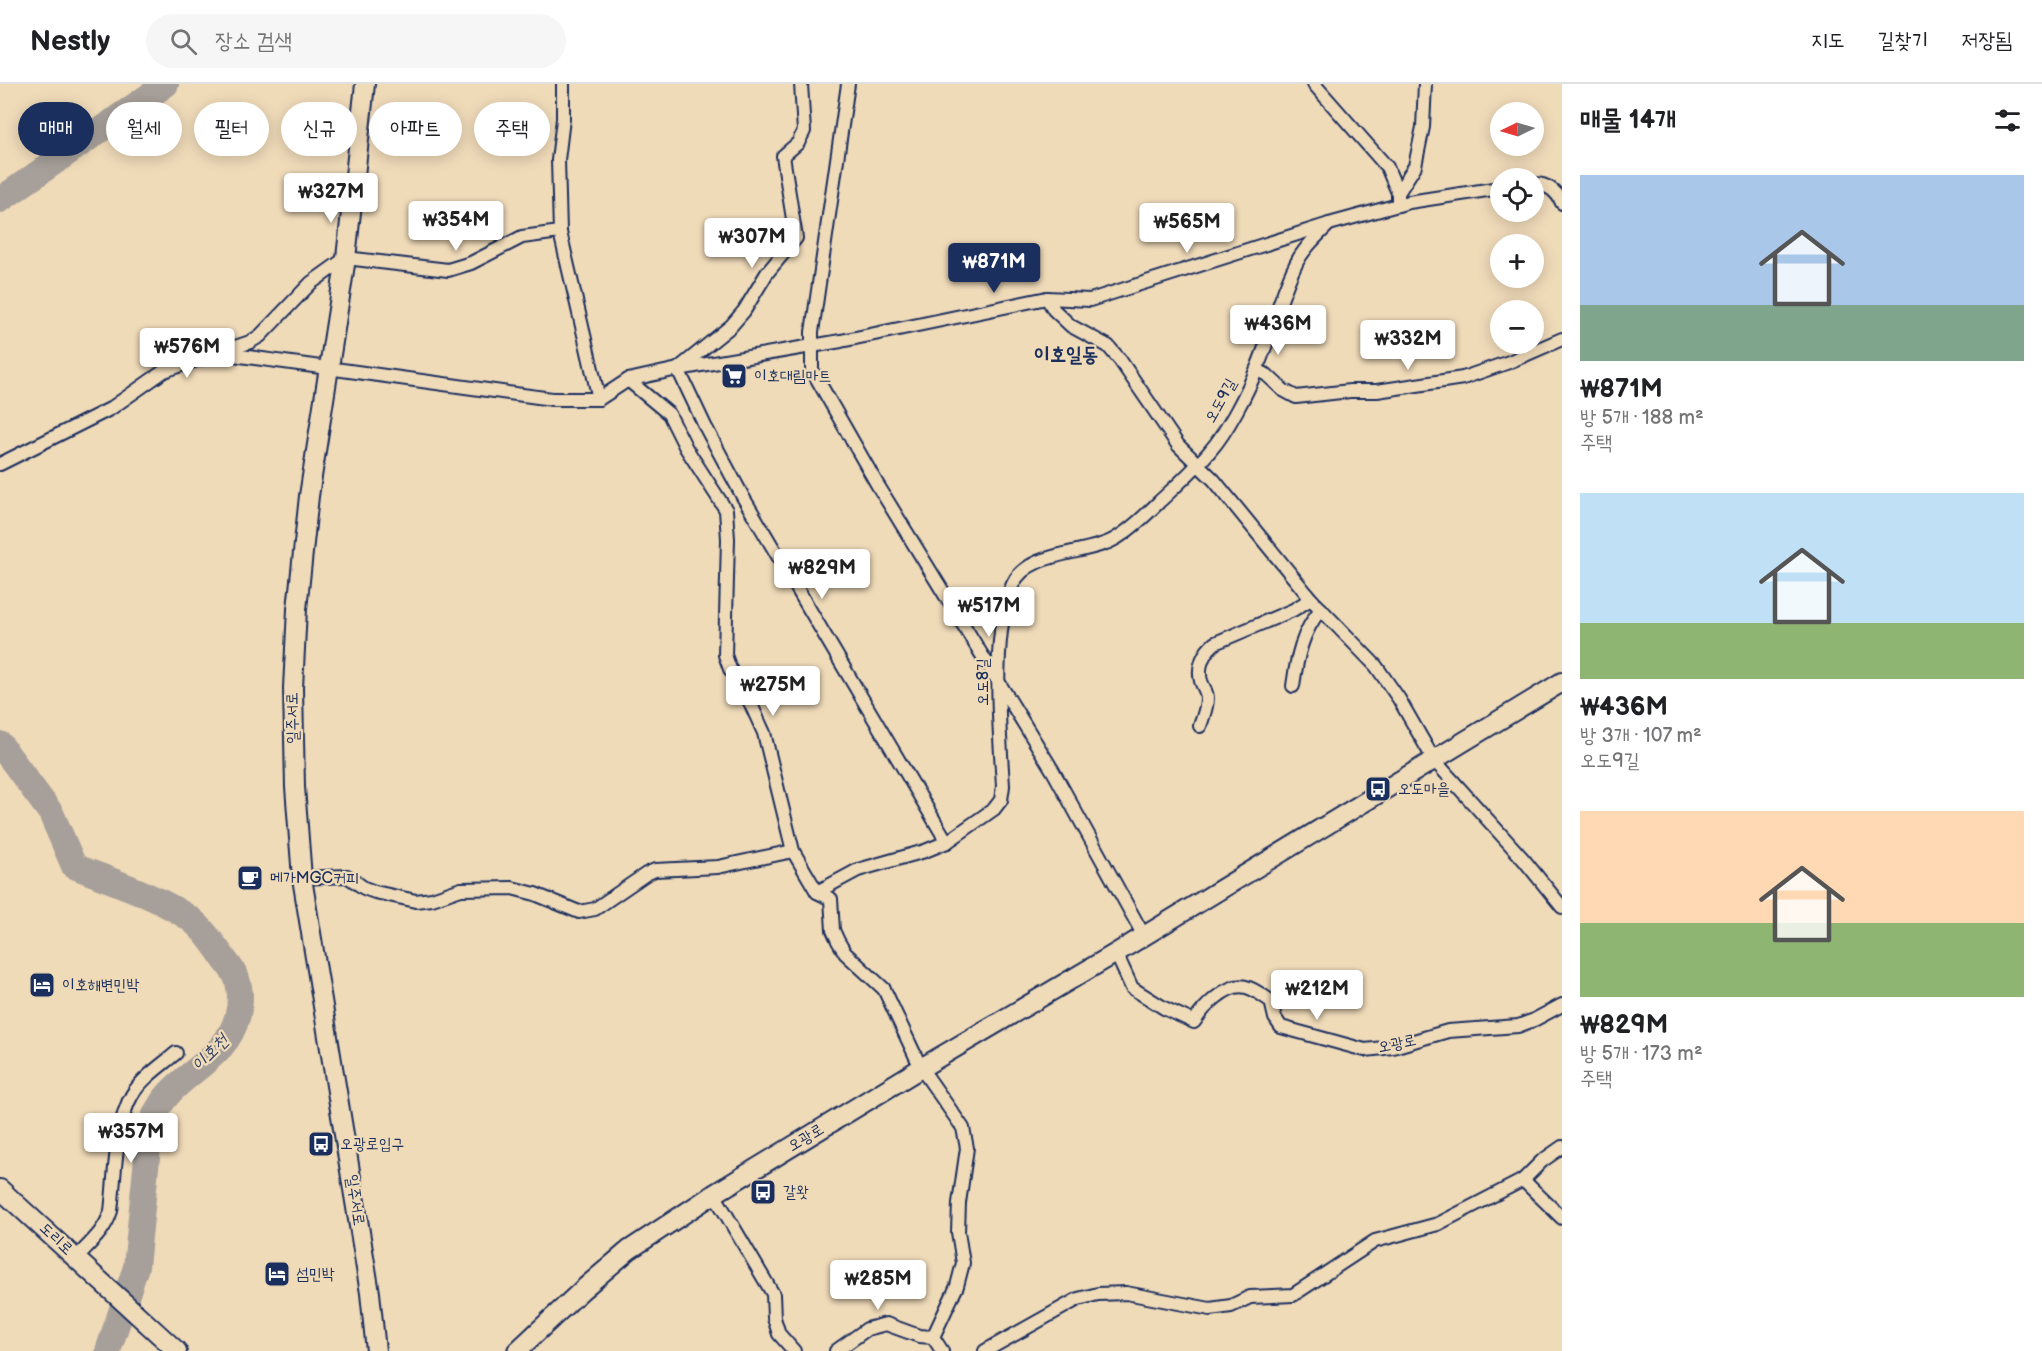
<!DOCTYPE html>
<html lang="ko">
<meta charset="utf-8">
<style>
:root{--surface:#fff;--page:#f6f6f6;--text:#202124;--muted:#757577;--line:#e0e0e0;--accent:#1b2f5e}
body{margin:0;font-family:"Balsamiq Sans","Poor Story",sans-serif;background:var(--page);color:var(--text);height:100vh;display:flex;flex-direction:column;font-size:22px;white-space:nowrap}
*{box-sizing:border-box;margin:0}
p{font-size:20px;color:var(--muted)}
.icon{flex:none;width:33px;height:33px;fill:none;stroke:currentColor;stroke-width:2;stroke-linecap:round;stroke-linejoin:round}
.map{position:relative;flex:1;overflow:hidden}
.details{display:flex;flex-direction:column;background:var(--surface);width:480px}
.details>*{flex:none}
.top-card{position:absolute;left:18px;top:18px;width:570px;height:54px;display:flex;gap:12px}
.needle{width:39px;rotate:265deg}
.controls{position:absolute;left:1490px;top:18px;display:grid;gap:12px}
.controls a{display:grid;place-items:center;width:54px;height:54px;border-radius:50%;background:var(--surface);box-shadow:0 3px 15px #0003;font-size:30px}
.price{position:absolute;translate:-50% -51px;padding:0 14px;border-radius:6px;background:#fff;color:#222;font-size:20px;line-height:39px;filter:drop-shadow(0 2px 3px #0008)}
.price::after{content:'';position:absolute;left:50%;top:36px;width:18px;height:14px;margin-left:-9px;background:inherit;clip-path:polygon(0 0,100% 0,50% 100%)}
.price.current{background:var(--accent);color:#fff}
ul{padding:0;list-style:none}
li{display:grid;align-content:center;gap:12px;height:318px;padding:0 18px}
li span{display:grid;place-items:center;height:186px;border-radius:0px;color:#555}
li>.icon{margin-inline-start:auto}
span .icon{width:108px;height:108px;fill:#fffc;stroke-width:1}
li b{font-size:26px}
h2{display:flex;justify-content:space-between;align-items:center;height:72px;padding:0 18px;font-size:26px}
.chip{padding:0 21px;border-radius:27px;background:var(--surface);box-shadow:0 3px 15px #0003;font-size:21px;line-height:54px}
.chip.current{background:var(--accent);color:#fff}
header{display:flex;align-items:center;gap:36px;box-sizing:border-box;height:84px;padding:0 30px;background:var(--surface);border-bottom:2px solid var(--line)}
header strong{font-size:28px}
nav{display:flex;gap:33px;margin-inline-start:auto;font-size:21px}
.search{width:420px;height:54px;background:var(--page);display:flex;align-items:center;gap:15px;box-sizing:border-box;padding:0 21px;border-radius:33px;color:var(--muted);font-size:22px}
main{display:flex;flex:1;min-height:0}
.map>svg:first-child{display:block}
</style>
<header>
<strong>Nestly</strong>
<div class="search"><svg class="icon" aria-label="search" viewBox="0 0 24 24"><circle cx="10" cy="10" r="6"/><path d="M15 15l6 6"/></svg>장소 검색</div>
<nav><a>지도</a><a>길찾기</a><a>저장됨</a></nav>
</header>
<main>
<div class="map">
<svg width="1562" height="1267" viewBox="0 0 1562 1267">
<rect width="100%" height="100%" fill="#f0dbb9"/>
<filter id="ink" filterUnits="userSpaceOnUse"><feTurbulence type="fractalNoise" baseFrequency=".0167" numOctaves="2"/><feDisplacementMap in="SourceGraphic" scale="12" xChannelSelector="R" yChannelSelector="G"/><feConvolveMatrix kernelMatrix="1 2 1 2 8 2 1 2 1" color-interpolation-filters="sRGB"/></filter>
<g filter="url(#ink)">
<path fill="#a7a09a" stroke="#6f7382" stroke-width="1.5" d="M 114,1226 L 125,1236 L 114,1267 L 100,1267 Z"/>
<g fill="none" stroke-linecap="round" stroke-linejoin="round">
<g stroke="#a7a09a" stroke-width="26">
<path d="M 0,116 L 166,0"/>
<path d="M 0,660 L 51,729 L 74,782 C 111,797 152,810 186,832 C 200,841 210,855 220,869 C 225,877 234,886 237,895 C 245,919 236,946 221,963 C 193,994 163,1001 150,1044 L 136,1183 L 108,1267"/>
</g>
<g stroke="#1b2f5e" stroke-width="16">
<g id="street">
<path d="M 563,0 L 563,35 L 558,76 L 560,148 L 599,315"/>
<path d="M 801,0 L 804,47 L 798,59 L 783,72 L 796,154 L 767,189 L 744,227 L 731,242 L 678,285 L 705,342 L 743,413 L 947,758"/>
<path d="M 848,0 L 812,248 L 812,286 L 877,400 L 1053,687 L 1144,852"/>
<path d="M 1314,0 L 1387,83 L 1398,109 L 1398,121"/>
<path d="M 1533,100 C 1546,99 1557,107 1562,119"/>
<path d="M 1398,109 L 1415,82 L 1423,43 L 1425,0"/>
<path d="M 1047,214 L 1090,216 L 1329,140 L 1409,118 L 1500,104"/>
<path d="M 219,269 L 552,315 L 599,315 L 628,296 L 678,285 L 841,257 L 1047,214 L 1054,226 L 1071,242 L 1108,262 L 1120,276 L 1178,361 L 1214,396 L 1311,515 L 1376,582 L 1399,615 L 1434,676 L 1524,776 L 1562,823"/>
<path d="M 1257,286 L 1267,291 L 1283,306 L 1296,313 L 1350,307 L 1377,307 L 1463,294 L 1509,278 L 1562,255"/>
<path d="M 628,296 L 669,330 L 686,364 L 726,426 L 728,455 L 725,571 L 730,585 L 749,616 L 764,649 L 793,767 L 817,808 L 831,815 L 833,846 L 838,857 L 845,869 L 884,905 L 921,984 L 963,1044 L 967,1064 L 959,1119 L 958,1148 L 963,1179 L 957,1202 L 933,1253"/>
<path d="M 0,380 L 110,325 L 164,287 L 250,258 L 260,252 L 311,199 L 346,174 L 448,186 L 471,179 L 522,153 L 560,148"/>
<path d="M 1293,602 C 1297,573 1302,548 1321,525"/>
<path d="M 1200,642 C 1203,633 1207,624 1207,614 C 1207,608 1203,603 1201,597 C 1197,582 1204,568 1215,559 L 1293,526 L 1311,515"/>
<path d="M 302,794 L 347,792 L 364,804 L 375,808 L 416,817 L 432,815 L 461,805 L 512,804 L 535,810 L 579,828 L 595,825 L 646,790 L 655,786 L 718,783 L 793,767"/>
<path d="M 817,808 L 858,786 L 925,767 L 947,758 L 994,725 L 1001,716 L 1003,702 C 1000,649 990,548 1013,500 C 1028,467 1085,471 1113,456 C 1128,448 1147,430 1159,418 C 1176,402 1195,385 1210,367 C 1227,348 1248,307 1257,284 C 1271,251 1279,214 1295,182 C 1302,166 1317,152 1329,140"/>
<path d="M 1116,869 L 1132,904 L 1164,924 L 1194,938 C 1203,924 1227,898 1246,903 C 1255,905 1264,913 1271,917 L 1275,934 L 1281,943 L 1365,966 L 1393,963 L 1448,947 L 1518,942 L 1534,936 L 1562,921"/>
<path d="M 1523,1096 L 1562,1134"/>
<path d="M 714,1110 L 773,1210 L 774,1234 L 779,1250 L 794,1267"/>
<path d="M 76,1174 C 90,1159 105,1147 111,1127 C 115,1095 115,1039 132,1011 C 142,994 161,982 176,969"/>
<path d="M 933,1253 L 942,1267"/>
<path d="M 836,1267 L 867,1245 L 886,1240 L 919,1252 L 933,1253"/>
<path d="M 985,1267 L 1078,1215 L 1098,1210 L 1126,1209 L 1210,1225 L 1231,1222 L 1250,1213 L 1293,1211 L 1375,1157 L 1438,1140 L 1523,1096 L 1542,1077 L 1562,1063"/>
</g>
</g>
<g stroke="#1b2f5e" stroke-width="22">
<g id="secondary">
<path d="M 365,0 L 346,174 L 309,412 L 297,525 L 293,604 L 295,703 L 302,794 L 370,1209 L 376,1267"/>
<path d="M 0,1105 L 177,1267"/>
<path d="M 517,1267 L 582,1206 L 629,1166 L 714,1110 L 921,984 L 1116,869 L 1562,598"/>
</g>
</g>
<use href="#street" stroke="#f0dbb9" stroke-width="12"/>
<use href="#secondary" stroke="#f0dbb9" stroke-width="18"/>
</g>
</g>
<defs>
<g id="supermarket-square" transform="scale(1.35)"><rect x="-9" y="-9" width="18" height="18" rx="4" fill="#1b2f5e" stroke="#f0dbb9"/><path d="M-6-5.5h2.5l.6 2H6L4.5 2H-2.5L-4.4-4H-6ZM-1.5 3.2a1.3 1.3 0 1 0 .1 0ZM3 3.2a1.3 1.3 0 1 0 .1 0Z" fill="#fff"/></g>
<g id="bus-square" transform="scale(1.35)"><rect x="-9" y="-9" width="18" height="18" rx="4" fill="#1b2f5e" stroke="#f0dbb9"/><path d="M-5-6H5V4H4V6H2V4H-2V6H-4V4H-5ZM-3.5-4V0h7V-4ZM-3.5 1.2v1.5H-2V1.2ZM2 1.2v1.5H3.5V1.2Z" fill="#fff"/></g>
<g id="cafe-square" transform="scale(1.35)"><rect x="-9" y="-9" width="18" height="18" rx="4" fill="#1b2f5e" stroke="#f0dbb9"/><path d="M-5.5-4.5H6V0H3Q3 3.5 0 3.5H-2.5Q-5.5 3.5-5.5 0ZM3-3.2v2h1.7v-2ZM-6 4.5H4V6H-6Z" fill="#fff"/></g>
<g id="hotel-square" transform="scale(1.35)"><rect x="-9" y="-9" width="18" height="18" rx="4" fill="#1b2f5e" stroke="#f0dbb9"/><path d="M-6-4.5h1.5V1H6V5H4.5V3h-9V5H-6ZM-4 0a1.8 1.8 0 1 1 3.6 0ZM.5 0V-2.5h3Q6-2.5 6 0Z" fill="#fff"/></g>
</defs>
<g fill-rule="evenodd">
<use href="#supermarket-square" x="734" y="292"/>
<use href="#bus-square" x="1378" y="705"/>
<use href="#cafe-square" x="250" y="794"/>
<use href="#hotel-square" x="42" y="901"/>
<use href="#bus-square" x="321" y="1060"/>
<use href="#bus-square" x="763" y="1108"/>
<use href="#hotel-square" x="277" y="1190"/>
</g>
<g text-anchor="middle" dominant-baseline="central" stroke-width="4.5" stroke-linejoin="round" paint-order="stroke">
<g font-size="16" fill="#1b2f5e" stroke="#f0dbb9" text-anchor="start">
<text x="754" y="292">이호대림마트</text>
<text x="1398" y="705">오도마을</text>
<text x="270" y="794">메가MGC커피</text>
<text x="62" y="901">이호해변민박</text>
<text x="340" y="1060">오광로입구</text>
<text x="783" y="1108">갈왓</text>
<text x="296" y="1190">섬민박</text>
</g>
<g font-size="16" fill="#1b2f5e" stroke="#f0dbb9">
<text transform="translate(1221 317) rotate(-61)">오도9길</text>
<text transform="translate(983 598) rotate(-90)">오도8길</text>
<text transform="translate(293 634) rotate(-91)">일주서로</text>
<text transform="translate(1397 960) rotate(-12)">오광로</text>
<text transform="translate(806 1054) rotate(-31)">오광로</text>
<text transform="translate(355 1116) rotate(81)">일주서로</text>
<text transform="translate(56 1155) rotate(43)">도리로</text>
</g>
<g font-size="18" font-style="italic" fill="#37466a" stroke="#f0dbb9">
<text transform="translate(210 969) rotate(-45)">이호천</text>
</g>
<g font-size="20" font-weight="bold" fill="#1b2f5e" stroke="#f0dbb9">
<text x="1066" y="271">이호일동</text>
</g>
</g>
</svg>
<div class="controls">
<a><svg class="needle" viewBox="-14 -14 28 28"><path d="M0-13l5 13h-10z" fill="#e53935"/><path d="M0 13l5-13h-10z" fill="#757577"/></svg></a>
<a><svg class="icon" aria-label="locate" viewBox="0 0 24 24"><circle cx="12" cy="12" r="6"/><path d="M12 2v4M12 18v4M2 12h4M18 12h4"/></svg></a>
<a>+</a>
<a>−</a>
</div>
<b class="price" style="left:331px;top:140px">₩327M</b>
<b class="price" style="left:456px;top:168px">₩354M</b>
<b class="price" style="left:1187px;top:170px">₩565M</b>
<b class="price" style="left:752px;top:185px">₩307M</b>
<b class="price current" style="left:994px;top:210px">₩871M</b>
<b class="price" style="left:1278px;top:272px">₩436M</b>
<b class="price" style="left:1408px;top:287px">₩332M</b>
<b class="price" style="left:187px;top:295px">₩576M</b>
<b class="price" style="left:822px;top:516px">₩829M</b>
<b class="price" style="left:989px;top:554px">₩517M</b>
<b class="price" style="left:773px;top:633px">₩275M</b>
<b class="price" style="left:1317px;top:937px">₩212M</b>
<b class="price" style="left:131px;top:1080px">₩357M</b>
<b class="price" style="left:878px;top:1227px">₩285M</b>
<div class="top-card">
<a class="chip current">매매</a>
<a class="chip">월세</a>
<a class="chip">필터</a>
<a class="chip">신규</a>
<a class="chip">아파트</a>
<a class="chip">주택</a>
</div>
</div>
<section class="details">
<h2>매물 14개<svg class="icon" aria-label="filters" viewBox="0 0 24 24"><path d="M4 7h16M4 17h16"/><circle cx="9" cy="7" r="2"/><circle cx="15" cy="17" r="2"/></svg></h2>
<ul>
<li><span style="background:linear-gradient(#a9c7e8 70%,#7fa58c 0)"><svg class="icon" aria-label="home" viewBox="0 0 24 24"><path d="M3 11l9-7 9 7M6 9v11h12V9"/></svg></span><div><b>₩871M</b><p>방 5개 · 188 m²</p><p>주택</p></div></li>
<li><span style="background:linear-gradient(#bfe0f5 70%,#8fb573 0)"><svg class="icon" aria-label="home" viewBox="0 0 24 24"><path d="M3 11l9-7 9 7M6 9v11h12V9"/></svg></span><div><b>₩436M</b><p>방 3개 · 107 m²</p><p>오도9길</p></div></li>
<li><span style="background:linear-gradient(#ffd9b3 60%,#8fb573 0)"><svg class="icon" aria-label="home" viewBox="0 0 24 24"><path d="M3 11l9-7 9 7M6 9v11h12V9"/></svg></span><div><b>₩829M</b><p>방 5개 · 173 m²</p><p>주택</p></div></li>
</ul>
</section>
</main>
